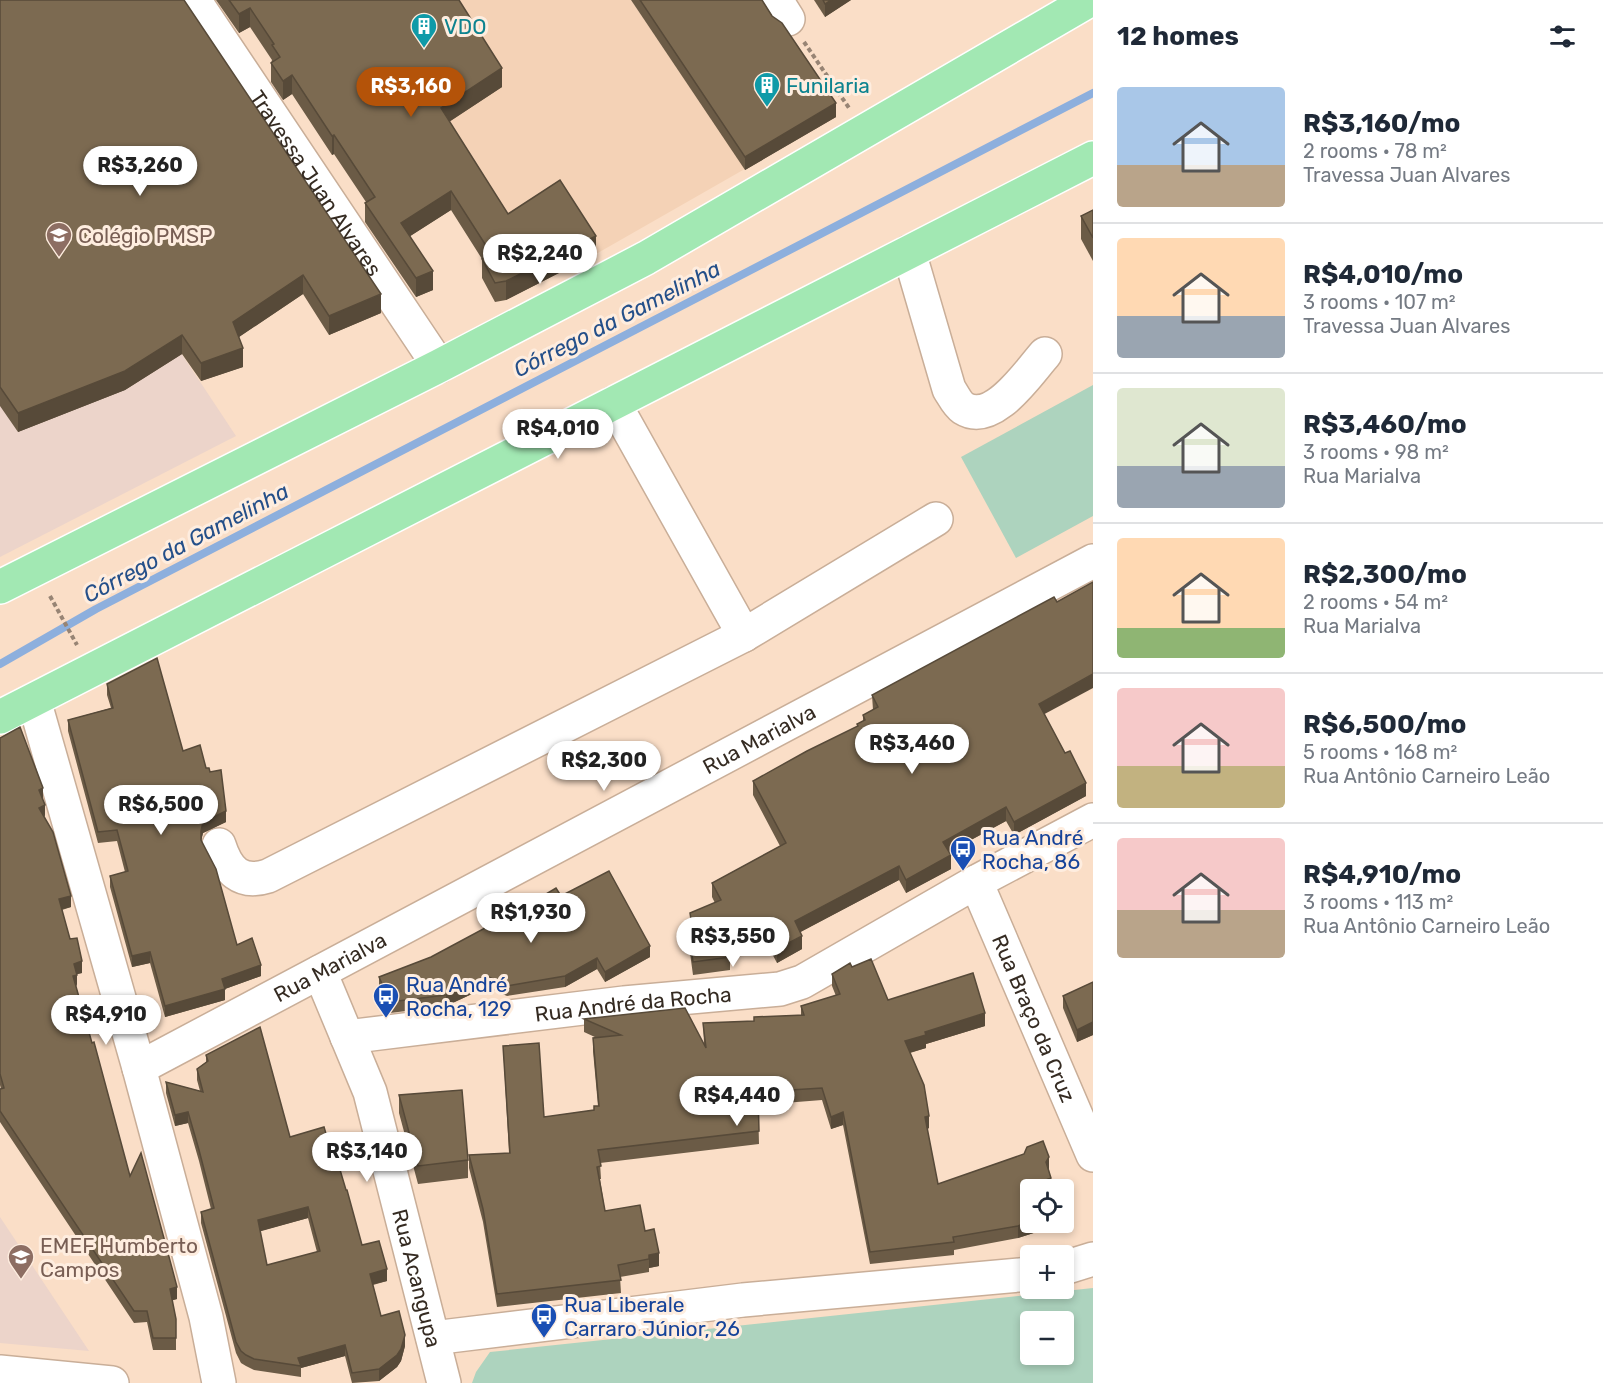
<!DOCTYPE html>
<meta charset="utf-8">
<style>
:root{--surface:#fff;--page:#f2f2f3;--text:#1f2937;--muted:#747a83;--line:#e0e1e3;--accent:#b45309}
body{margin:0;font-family:Rubik,sans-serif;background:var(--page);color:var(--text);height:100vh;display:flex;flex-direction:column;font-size:22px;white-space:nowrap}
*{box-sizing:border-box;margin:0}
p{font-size:20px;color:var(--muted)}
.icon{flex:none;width:33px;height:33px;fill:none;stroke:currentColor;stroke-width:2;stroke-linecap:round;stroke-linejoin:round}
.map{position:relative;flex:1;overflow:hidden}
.details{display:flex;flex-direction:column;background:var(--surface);width:510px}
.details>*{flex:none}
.tools{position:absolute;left:1020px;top:1179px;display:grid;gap:12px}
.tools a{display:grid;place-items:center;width:54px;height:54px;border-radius:6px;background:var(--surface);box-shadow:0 3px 9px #0003;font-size:30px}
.price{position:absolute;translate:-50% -51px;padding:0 14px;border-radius:21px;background:#fff;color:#222;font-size:20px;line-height:39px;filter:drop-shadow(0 2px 3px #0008)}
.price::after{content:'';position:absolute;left:50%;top:36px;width:18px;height:14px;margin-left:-9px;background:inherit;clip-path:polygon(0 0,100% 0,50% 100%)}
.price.on{background:var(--accent);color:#fff}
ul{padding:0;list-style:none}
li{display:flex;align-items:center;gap:18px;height:150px;padding:0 24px}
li+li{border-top:2px solid var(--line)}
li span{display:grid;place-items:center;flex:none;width:168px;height:120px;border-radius:6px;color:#555}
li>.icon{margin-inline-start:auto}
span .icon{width:72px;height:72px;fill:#fffc;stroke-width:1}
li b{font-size:26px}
h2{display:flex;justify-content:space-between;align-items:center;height:72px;padding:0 24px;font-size:26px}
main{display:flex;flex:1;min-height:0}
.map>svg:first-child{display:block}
</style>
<main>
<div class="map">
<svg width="1093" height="1383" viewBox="0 0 1093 1383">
<rect width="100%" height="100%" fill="#fadec7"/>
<path fill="#f4d2b6" d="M 336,0 L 631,0 L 699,101 L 787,43 L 836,117 L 596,254 L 528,289 Z"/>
<g fill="#ecd4ca">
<path d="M 0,80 L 236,436 L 0,557 Z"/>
<path d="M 0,1217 L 89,1351 L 0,1343 Z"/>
</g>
<g fill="#add3be" fill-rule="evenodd">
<path d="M 1093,385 L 1093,516 L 1016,558 L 961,457 Z"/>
<path d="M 1093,1288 L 1093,1383 L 472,1383 L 476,1372 L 490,1352 ZM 1030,1322 L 1064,1322 L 1064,1354 L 1030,1354 Z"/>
</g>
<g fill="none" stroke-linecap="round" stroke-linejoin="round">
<path stroke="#8dafdd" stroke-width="8" d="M 0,664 L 96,609 L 1093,93"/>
<g stroke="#c9ae98" stroke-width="36">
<g id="minor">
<path id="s1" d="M 194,0 L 439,366"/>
<path d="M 776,0 L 788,19"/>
<path d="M 909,252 L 949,389 C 953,395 957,404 963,408 C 993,427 1028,373 1045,354"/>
<path d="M 614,403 L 744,635"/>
<path d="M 34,700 L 139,1068 L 206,1317 L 219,1383"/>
<path d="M 219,845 C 227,870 240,885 268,876 L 744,635 L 936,519"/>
<path id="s2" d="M 976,882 L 1093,1155"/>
<path id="s3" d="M 320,972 L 370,1092 L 444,1383"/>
<path id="s4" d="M 347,1037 L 624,1003 L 780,989 L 802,982 L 976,882 L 1093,820"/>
<path id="s5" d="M 139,1068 L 1093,561"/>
<path d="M 1064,1268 L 1093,1259"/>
<path d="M 433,1338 L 743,1300 L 1030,1274"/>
<path d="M 0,1372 L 112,1383"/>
</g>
</g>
<g stroke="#fff" stroke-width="36">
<g id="major">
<path d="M 0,587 L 439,366 L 646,258 L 1090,0"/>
<path d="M 0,717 L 1093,158"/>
</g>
</g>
<g stroke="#978474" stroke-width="4" stroke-dasharray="4.5 3" stroke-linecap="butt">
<path d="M 804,42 L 849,108"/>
<path d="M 50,596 L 77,645"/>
</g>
<use href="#minor" stroke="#fff" stroke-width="33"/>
<use href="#major" stroke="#a2e8b3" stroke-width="33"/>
</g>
<g fill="#6b5b46" fill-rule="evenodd">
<path d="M 0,0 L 381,313 L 329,335 L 303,294 L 239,337 L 243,367 L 201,381 L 182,354 L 125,390 L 18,432 L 0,406 Z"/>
<path d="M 216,0 L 459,0 L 502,87 L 449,122 L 508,214 L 596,254 L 506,300 L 495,302 L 482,278 L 482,259 L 451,210 L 410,236 L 433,290 L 416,297 L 365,222 L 365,203 L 366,202 L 334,154 L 332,155 L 292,94 L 283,100 L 271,82 L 271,63 L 272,60 L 250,27 L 239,33 Z"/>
<path d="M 631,0 L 762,0 L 836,117 L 745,170 Z"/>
<path d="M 814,0 L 851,0 L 825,17 Z"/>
<path d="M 1093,210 L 1093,261 L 1081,239 L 1081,216 Z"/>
<path d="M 107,684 L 183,751 L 206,768 L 226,822 L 203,833 L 201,840 L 237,945 L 261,976 L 225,989 L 225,1000 L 165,1017 L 150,963 L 132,967 L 110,887 L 110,876 L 125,872 L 117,841 L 98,843 L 68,731 L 68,720 L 111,708 L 107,695 Z"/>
<path d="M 872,695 L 1044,714 L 1086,796 L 1014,835 L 1006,821 L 949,852 L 951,869 L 906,893 L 899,880 L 800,932 L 802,949 L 777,963 L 769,948 L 730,952 L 730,970 L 693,975 L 690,953 L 690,940 L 692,939 L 690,927 L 690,913 L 715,903 L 712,897 L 712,883 L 780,846 L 753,795 L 753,781 L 857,727 L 857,724 L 863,721 L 863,715 L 873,710 Z"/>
<path d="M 0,738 L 43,800 L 44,817 L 71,907 L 62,910 L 70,939 L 82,973 L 76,974 L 76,987 L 130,1176 L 177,1299 L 172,1300 L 176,1319 L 176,1350 L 153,1350 L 147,1322 L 134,1323 L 0,1122 L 0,1089 L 1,1089 L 0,1085 Z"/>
<path d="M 561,896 L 650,957 L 605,982 L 597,969 L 565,987 L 507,996 L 487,987 L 446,1006 L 390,1013 L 379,987 L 379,977 L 431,957 Z"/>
<path d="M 852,967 L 888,1000 L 985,1026 L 926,1044 L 926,1048 L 910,1053 L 929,1128 L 927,1129 L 938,1184 L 1049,1170 L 1051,1190 L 1030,1190 L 1046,1222 L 1046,1229 L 1018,1238 L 954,1250 L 954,1255 L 870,1264 L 843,1125 L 831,1129 L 822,1100 L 758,1105 L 759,1144 L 600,1163 L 601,1179 L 600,1179 L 605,1211 L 645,1231 L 659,1266 L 649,1268 L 649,1272 L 620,1277 L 621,1293 L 497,1307 L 483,1222 L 469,1168 L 469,1155 L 509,1153 L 503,1046 L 544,1117 L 594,1110 L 598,1106 L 593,1051 L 593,1038 L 597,1038 L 584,1032 L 584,1019 L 704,1043 L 703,1023 L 754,1021 L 801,1015 L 801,1006 L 836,996 L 832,986 L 832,974 Z"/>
<path d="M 1093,982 L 1093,1035 L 1077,1042 L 1063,1008 L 1063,996 Z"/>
<path d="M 206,1055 L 290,1137 L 362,1245 L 387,1281 L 373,1285 L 381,1316 L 405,1346 L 401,1361 L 397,1367 L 379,1381 L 352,1383 L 345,1356 L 301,1368 L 301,1377 L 254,1370 L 246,1366 L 241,1363 L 236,1353 L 201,1223 L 201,1212 L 211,1209 L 199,1161 L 188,1123 L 175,1126 L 166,1093 L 166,1082 L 200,1091 L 197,1080 L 197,1069 L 206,1062 ZM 308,1218 L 317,1252 L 267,1265 L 260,1231 Z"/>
<path d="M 399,1095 L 468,1160 L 468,1178 L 418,1184 L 399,1113 Z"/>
</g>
<g fill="#574a39">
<path d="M 831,0 L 851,0 L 825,17 L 825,4 Z"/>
<path d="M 250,8 L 250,27 L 239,33 L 239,14 Z"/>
<path d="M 502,68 L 502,87 L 441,127 L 441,108 Z"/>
<path d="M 292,75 L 292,94 L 283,100 L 283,81 Z"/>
<path d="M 836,103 L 836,117 L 745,170 L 745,157 Z"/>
<path d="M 334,135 L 334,154 L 332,155 L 332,136 Z"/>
<path d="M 451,191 L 451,210 L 401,242 L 401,223 Z"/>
<path d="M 596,236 L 596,254 L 506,300 L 506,281 Z"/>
<path d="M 433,271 L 433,290 L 416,297 L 416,278 Z"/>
<path d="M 303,275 L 303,294 L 233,341 L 233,322 Z"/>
<path d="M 381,294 L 381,313 L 329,335 L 329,316 Z"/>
<path d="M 182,335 L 182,354 L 125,390 L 18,432 L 18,413 Z"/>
<path d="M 243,348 L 243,367 L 201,381 L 201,363 Z"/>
<path d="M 1093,674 L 1093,688 L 1039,717 L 1039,704 Z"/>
<path d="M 1086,783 L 1086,796 L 1014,835 L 1014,822 Z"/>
<path d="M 43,788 L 43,800 L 39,790 Z"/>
<path d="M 45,805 L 45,817 L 39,808 Z"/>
<path d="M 1006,807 L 1006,821 L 943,855 L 943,842 Z"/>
<path d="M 226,811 L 226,822 L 203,833 L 201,842 L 201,831 L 203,822 Z"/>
<path d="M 951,855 L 951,869 L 906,893 L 906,880 Z"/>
<path d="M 899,866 L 899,880 L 795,935 L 795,921 Z"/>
<path d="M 71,896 L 71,907 L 59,910 L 59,899 Z"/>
<path d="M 802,936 L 802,949 L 777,963 L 777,949 Z"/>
<path d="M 650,946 L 650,957 L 605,982 L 605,972 Z"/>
<path d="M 150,952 L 150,963 L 132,967 L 132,956 Z"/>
<path d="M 597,958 L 597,969 L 565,987 L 565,976 Z"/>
<path d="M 82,961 L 82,973 L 74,975 L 74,964 Z"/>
<path d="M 261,965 L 261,976 L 222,990 L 222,979 Z"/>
<path d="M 77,975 L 77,987 L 73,976 Z"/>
<path d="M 487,976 L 487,987 L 446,1006 L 446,995 Z"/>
<path d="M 225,989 L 225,1000 L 165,1017 L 165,1006 Z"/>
<path d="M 985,1013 L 985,1026 L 926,1044 L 926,1048 L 905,1054 L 905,1041 L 925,1032 Z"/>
<path d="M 1093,1022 L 1093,1035 L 1077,1042 L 1077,1030 Z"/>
<path d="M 188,1112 L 188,1123 L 175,1126 L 175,1115 Z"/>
<path d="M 843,1112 L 843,1125 L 831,1129 L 831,1117 Z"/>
<path d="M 929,1116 L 929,1128 L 925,1130 L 925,1117 Z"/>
<path d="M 1049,1157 L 1049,1170 L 1046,1175 L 1046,1162 Z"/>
<path d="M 1051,1178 L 1051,1190 L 1035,1190 L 1035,1184 Z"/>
<path d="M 308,1207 L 308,1218 L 258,1232 L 258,1220 Z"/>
<path d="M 1030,1221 L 1030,1222 L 1046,1222 L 1046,1229 L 1018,1238 L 1018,1226 Z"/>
<path d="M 659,1253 L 659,1266 L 649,1268 L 649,1255 Z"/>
<path d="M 387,1269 L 387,1281 L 370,1285 L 370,1274 Z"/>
<path d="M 177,1287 L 177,1299 L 170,1301 L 170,1289 Z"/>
<path d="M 405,1335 L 405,1346 L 401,1361 L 397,1367 L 379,1381 L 379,1369 Z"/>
<path d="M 345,1345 L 345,1356 L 301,1368 L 298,1358 Z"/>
</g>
<g fill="#7c6a51" stroke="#574a39" stroke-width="1.5" fill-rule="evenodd">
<path d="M 0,0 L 184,0 L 381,294 L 329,316 L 303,275 L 233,322 L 243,348 L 201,363 L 182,335 L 125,371 L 18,413 L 0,387 Z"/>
<path d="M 229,0 L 459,0 L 502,68 L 441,108 L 508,214 L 560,180 L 596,236 L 506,281 L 495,283 L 482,259 L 492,255 L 451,191 L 401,223 L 433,271 L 416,278 L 365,203 L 375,197 L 334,135 L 332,136 L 292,75 L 283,81 L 271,63 L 280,57 L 272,45 L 274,44 L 250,8 L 239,14 Z"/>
<path d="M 640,0 L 762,0 L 772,16 L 782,23 L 836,103 L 745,157 Z"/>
<path d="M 823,0 L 831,0 L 825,4 Z"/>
<path d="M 1093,210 L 1093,238 L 1081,216 Z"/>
<path d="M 1093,582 L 1093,674 L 1039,704 L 1065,753 L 1070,751 L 1086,783 L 1014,822 L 1006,807 L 943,842 L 951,855 L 906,880 L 899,866 L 795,921 L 802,936 L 777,949 L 769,935 L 727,939 L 730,957 L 693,962 L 690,940 L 694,939 L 690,913 L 721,900 L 712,883 L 786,843 L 753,781 L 807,751 L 858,726 L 857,724 L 865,720 L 863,715 L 878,707 L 872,695 L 1054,597 L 1057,602 Z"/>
<path d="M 157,658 L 183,751 L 200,745 L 206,768 L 209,768 L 210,772 L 221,770 L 226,811 L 203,822 L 201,831 L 201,840 L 216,869 L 237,945 L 252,938 L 261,965 L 222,979 L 225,989 L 165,1006 L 150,952 L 132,956 L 110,876 L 128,871 L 117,830 L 98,832 L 68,720 L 113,708 L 107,684 Z"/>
<path d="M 20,727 L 43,788 L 39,790 L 45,805 L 39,808 L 53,832 L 71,896 L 59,899 L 70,939 L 77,938 L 82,961 L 74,964 L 77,975 L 73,976 L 92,1043 L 94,1042 L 130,1176 L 141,1153 L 172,1268 L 177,1287 L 170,1289 L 176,1319 L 176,1338 L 153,1338 L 147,1311 L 134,1311 L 0,1111 L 0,1089 L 4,1088 L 0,1074 L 0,738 Z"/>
<path d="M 609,871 L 650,946 L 605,972 L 597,958 L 565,976 L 507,986 L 487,976 L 446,995 L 390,1002 L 379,977 L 431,957 L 526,906 L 556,888 L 561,896 Z"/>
<path d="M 871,959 L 888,1000 L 973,973 L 985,1013 L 925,1032 L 926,1035 L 905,1041 L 924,1085 L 929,1116 L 925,1117 L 938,1184 L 1024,1154 L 1027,1147 L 1043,1141 L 1049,1157 L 1046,1162 L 1051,1178 L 1035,1184 L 1037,1190 L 1030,1190 L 1030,1221 L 1018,1226 L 953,1237 L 954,1242 L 870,1252 L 843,1112 L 831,1117 L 822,1088 L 758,1092 L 759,1131 L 598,1150 L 601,1166 L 597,1167 L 605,1211 L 640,1205 L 645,1231 L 654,1229 L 659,1253 L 649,1255 L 649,1259 L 618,1265 L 621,1280 L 497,1294 L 483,1209 L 469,1155 L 510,1153 L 503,1046 L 539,1043 L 544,1117 L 594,1110 L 594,1106 L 599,1106 L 593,1038 L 621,1035 L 584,1019 L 685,1008 L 706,1048 L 703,1023 L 754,1021 L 754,1017 L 804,1015 L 801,1006 L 840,994 L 832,974 L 850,963 L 852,967 Z"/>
<path d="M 1093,982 L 1093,1022 L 1077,1030 L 1063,996 Z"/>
<path d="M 260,1027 L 290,1137 L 324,1127 L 327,1137 L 330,1136 L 346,1190 L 347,1190 L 362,1245 L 379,1241 L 387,1269 L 370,1274 L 381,1316 L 399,1311 L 405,1335 L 401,1349 L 397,1355 L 379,1369 L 352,1373 L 345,1345 L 298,1358 L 301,1366 L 254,1359 L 246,1355 L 241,1351 L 236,1342 L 201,1212 L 214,1208 L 199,1150 L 188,1112 L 175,1115 L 166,1082 L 203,1092 L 197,1069 L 208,1061 L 206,1055 ZM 308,1207 L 320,1251 L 267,1265 L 258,1220 Z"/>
<path d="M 462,1090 L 468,1160 L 418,1166 L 399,1095 Z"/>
</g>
<defs>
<g id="building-pin" transform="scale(1.35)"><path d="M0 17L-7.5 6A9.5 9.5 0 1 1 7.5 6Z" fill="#0f9aa8" stroke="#feeddf"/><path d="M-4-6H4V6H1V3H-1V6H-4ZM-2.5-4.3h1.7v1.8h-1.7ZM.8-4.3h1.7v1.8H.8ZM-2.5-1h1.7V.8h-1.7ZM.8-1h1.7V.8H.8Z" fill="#fff"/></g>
<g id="school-pin" transform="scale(1.35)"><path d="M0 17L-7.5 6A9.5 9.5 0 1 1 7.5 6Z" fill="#8d6e63" stroke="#feeddf"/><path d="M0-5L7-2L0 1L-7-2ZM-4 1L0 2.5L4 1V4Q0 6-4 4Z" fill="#fff"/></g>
<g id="bus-pin" transform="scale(1.35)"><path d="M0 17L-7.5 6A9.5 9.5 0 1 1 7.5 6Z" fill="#1a4fb4" stroke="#feeddf"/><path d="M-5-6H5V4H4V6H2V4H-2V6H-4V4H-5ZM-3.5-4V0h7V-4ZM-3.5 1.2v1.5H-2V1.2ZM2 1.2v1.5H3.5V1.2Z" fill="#fff"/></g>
</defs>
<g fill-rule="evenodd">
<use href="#building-pin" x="424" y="26"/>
<use href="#building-pin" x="767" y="85"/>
<use href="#school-pin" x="59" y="235"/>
<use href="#bus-pin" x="963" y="849"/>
<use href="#bus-pin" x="386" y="996"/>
<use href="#school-pin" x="21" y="1257"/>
<use href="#bus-pin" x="544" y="1316"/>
</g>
<g text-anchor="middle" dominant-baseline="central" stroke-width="6" stroke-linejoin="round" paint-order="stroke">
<g font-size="21" fill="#0d838f" stroke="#feeddf" text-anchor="start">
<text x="444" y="26">VDO</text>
<text x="786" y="85">Funilaria</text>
</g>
<g font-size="21" fill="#352b22" stroke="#feeddf">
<text stroke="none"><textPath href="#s1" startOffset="220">Travessa Juan Alvares</textPath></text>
<text stroke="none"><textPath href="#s5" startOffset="702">Rua Marialva</textPath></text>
<text stroke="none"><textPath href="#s5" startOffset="216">Rua Marialva</textPath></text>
<text stroke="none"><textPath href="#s4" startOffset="288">Rua André da Rocha</textPath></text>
<text stroke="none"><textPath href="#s2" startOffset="148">Rua Braço da Cruz</textPath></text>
<text stroke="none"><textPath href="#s3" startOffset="322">Rua Acangupa</textPath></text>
</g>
<g font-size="21" fill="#785e54" stroke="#feeddf" text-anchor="start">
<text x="78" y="235">Colégio PMSP</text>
<text x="40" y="1245">EMEF Humberto<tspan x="40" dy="24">Campos</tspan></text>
</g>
<g font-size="21" fill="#164399" stroke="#feeddf" text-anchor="start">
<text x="982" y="837">Rua André<tspan x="982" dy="24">Rocha, 86</tspan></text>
<text x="406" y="984">Rua André<tspan x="406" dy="24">Rocha, 129</tspan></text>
<text x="564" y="1304">Rua Liberale<tspan x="564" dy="24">Carraro Júnior, 26</tspan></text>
</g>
<g font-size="22" font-style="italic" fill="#244f89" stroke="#feeddf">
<text transform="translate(617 319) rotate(-27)">Córrego da Gamelinha</text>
<text transform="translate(186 543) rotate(-28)">Córrego da Gamelinha</text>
</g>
</g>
</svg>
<div class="tools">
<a><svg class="icon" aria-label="locate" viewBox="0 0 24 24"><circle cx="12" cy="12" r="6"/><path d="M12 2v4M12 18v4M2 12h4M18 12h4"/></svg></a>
<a>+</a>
<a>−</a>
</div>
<b class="price on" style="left:411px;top:118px">R$3,160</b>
<b class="price" style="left:140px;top:197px">R$3,260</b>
<b class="price" style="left:540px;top:285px">R$2,240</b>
<b class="price" style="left:558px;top:460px">R$4,010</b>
<b class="price" style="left:912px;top:775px">R$3,460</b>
<b class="price" style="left:604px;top:792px">R$2,300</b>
<b class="price" style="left:161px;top:836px">R$6,500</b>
<b class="price" style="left:531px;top:944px">R$1,930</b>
<b class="price" style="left:733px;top:968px">R$3,550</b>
<b class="price" style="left:106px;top:1046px">R$4,910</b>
<b class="price" style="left:737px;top:1127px">R$4,440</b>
<b class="price" style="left:367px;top:1183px">R$3,140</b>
</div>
<section class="details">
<h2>12 homes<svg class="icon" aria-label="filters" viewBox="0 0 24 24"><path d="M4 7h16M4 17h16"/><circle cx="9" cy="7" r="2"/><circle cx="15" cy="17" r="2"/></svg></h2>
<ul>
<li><span style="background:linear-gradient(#a9c7e8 65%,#b9a48a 0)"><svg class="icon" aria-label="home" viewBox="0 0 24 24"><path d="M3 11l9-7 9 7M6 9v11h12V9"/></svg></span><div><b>R$3,160/mo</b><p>2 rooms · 78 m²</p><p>Travessa Juan Alvares</p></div></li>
<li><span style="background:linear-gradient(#ffd9b3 65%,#9aa5b1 0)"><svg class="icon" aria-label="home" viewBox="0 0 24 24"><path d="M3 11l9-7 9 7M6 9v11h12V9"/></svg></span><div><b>R$4,010/mo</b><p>3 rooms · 107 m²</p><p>Travessa Juan Alvares</p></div></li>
<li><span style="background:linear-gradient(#dfe7d0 65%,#9aa5b1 0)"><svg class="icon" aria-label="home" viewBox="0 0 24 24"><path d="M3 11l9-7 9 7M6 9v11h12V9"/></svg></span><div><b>R$3,460/mo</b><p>3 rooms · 98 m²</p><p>Rua Marialva</p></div></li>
<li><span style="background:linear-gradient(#ffd9b3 75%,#8fb573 0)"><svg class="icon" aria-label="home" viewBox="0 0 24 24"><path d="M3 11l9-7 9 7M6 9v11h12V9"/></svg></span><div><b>R$2,300/mo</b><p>2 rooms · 54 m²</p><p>Rua Marialva</p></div></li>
<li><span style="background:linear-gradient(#f6c9c9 65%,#c2b280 0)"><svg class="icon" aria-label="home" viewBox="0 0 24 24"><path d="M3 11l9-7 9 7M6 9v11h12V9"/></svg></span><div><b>R$6,500/mo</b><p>5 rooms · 168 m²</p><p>Rua Antônio Carneiro Leão</p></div></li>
<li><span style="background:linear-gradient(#f6c9c9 60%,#b9a48a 0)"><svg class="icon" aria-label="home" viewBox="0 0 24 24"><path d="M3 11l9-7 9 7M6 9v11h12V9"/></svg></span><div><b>R$4,910/mo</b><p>3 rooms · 113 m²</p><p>Rua Antônio Carneiro Leão</p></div></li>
</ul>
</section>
</main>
